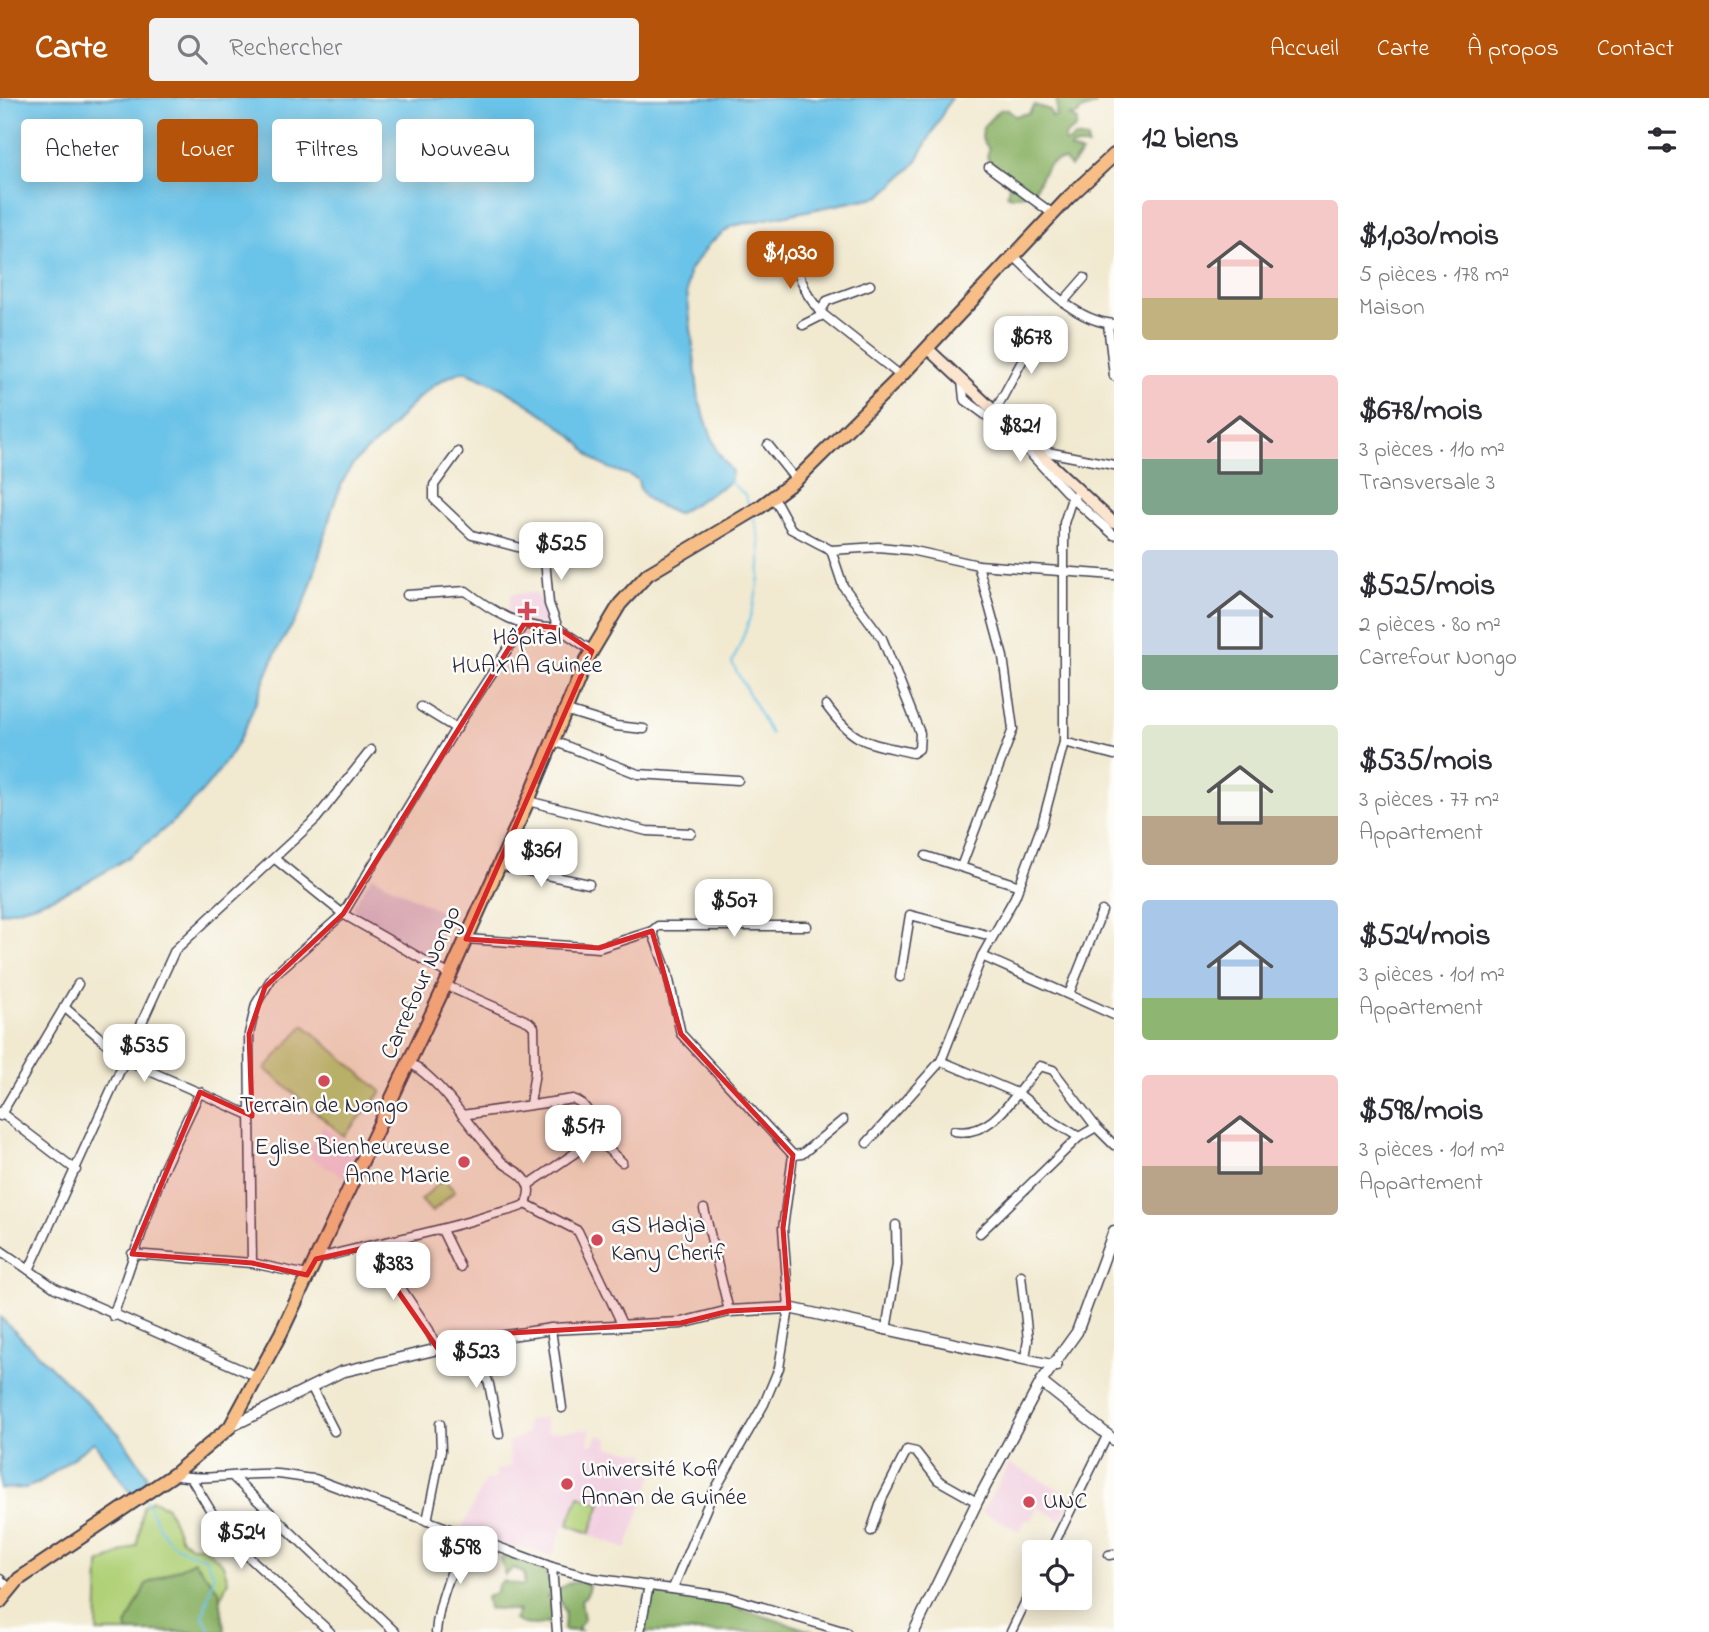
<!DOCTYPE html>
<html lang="fr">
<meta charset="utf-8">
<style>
:root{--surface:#fff;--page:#f2f2f3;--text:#2b2b33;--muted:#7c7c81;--accent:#b45309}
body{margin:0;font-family:"Indie Flower",sans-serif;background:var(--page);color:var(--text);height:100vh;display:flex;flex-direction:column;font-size:26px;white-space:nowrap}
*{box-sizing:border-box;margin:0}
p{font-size:23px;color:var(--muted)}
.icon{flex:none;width:38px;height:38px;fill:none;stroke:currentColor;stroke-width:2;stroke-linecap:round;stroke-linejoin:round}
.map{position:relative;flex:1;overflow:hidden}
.sheet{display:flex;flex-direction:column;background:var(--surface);width:595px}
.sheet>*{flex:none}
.hud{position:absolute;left:21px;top:21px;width:665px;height:63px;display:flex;gap:14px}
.controls{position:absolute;left:1022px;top:1442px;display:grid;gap:14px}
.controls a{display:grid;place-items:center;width:70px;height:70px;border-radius:7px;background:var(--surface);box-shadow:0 4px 18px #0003;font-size:35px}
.price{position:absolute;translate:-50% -60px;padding:0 16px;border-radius:14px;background:#fff;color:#222;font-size:23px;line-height:46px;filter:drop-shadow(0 2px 4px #0008)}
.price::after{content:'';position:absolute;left:50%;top:42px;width:21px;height:16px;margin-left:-10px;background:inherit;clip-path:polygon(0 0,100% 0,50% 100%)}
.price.current{background:var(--accent);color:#fff}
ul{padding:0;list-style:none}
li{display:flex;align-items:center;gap:21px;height:175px;padding:0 28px}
li span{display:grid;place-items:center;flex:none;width:196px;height:140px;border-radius:7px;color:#555}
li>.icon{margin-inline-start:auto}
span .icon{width:84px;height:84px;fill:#fffc;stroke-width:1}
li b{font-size:30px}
h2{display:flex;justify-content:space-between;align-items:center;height:84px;padding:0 28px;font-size:30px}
.pill{padding:0 24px;border-radius:7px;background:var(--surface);box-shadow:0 4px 18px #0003;font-size:24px;line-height:63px}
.pill.current{background:var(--accent);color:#fff}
header{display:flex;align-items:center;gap:42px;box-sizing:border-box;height:98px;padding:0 35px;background:var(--accent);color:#fff}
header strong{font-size:33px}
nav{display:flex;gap:38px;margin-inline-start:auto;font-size:24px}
.search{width:490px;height:63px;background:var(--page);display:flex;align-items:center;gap:18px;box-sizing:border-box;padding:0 24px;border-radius:7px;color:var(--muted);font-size:26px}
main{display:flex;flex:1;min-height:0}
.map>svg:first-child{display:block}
</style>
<header>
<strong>Carte</strong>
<div class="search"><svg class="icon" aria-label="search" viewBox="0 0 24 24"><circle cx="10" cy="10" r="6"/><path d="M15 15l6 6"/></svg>Rechercher</div>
<nav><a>Accueil</a><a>Carte</a><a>À propos</a><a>Contact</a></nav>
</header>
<main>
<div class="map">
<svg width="1114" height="1534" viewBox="0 0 1114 1534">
<rect width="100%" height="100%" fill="#fdfcf7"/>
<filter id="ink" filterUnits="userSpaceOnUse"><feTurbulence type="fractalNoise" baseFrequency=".0143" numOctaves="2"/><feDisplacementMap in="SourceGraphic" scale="14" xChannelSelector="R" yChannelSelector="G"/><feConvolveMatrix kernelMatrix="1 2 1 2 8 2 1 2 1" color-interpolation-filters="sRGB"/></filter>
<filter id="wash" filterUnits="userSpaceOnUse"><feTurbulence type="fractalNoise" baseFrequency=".00686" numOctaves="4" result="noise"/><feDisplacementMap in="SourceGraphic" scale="28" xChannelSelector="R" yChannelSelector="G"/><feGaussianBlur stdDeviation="1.57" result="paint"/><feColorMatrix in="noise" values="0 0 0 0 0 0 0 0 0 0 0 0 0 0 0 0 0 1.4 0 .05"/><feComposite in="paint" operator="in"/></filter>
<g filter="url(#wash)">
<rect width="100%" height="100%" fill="#f1e9d0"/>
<g fill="#f2cfe1">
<path d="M 536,495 L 551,523 L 548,528 L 519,522 L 507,516 L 511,496 Z"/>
<path d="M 323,1028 L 357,1052 L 343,1079 L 306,1057 Z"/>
<path d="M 545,1320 L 548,1334 L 591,1331 L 588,1345 L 593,1346 L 598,1337 L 609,1340 L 607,1349 L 645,1355 L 646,1372 L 653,1377 L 626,1451 L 564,1427 L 552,1459 L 518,1448 L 516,1451 L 462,1431 L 485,1382 L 496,1381 L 496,1372 L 511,1368 L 508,1344 L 526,1336 L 528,1322 Z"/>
<path d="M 1009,1366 L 1073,1398 L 1061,1422 L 1037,1409 L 1030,1423 L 1026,1421 L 1019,1433 L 982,1414 Z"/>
</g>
<path fill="#cfbdcf" d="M 372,778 L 445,816 L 426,857 L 356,817 L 353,808 Z"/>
<g fill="#b1d178" stroke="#6a7a5a" stroke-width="2">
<path d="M 304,927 L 382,994 L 344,1038 L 265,971 Z"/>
<path d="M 443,1081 L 455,1093 L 432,1114 L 421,1102 Z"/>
<path d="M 579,1398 L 601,1406 L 590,1435 L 568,1427 Z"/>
<path d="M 152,1402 L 167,1409 L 181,1441 L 191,1448 L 203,1448 L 223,1466 L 228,1483 L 221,1499 L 221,1524 L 145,1534 L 97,1534 L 99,1466 L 137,1447 L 143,1408 Z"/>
</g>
<g fill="#8cb368" stroke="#576a52" stroke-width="2">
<path d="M 1057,0 L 1097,2 L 1095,7 L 1081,12 L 1078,17 L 1069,18 L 1077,22 L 1076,30 L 1066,37 L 1064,44 L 1070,44 L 1074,39 L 1088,41 L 1088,48 L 1071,48 L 1070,51 L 1082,55 L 1070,69 L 1065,62 C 1044,61 1043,79 1033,94 L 1011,99 L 1007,97 L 1009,87 L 994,73 L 987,59 L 989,51 L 982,41 L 983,29 L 999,12 L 1007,11 L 1015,18 L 1029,15 L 1034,7 L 1050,12 L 1052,19 L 1056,18 Z"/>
<path d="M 501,1460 C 509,1459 511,1460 518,1463 C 537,1470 551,1469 551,1495 L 547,1499 L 551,1500 L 552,1522 C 542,1529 524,1528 514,1522 L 519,1512 C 509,1513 497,1509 488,1511 L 486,1499 L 497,1494 L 498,1487 L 503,1483 L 524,1488 L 524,1475 L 514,1470 L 505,1477 Z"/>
<path d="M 194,1463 L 219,1493 L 225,1534 L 128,1534 L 126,1528 L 146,1486 Z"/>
<path d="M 583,1484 L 589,1487 L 587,1497 L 581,1502 L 584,1521 L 578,1530 L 581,1533 L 564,1532 L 565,1514 L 556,1494 L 568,1485 Z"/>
<path d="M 653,1494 L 721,1500 L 728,1501 L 738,1510 L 814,1534 L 644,1534 L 645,1501 Z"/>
</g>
<g fill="#6ac3e8" stroke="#467292" stroke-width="2">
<path d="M 0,0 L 951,0 L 915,66 L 881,98 L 732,128 L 710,145 L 689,173 L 687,194 L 699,303 L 717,353 L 732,374 L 730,384 L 677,416 C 660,408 640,403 638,382 C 625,373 612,374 599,365 C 588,358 583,347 572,338 C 546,316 497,284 464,273 C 433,281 409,308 390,331 C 378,346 359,356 349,372 C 326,412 322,461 305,503 C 298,523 282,539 274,559 C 259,592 249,630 228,660 C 178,734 88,798 0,815 Z"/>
<path d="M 0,1219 L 119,1336 L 147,1377 L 146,1384 L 134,1395 L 130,1394 L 94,1344 L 39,1385 L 25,1390 L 0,1391 Z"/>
</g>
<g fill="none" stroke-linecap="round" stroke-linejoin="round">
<g stroke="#6ac3e8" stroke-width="2">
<path d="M 730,384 L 745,397 L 750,410"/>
<path d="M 753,419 C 771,466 752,521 732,565 L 771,636"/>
<path d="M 145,1401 C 163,1436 163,1449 205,1459 L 214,1478 L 203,1518 L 211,1534"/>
</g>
</g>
</g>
<g filter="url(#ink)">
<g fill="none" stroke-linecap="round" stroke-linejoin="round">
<g stroke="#414051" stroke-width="11">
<g id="minor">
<path d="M 989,69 L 1053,116"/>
<path d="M 788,153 L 808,197 L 820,214"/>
<path d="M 1013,157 C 1040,183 1073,223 1114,226"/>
<path d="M 870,187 L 827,203 L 820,214 L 901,278"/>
<path d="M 1063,204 L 1084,180"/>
<path d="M 1108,226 L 1114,278"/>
<path d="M 803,227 L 823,217"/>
<path d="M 962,282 L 964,301 L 1014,338 L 1072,400 L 1114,437"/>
<path d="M 995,313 L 1041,228"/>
<path d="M 768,347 L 796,382"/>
<path d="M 1037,352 L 1114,367"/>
<path d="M 458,354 L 434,387 L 434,401 L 472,437 L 540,455 L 545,461 L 549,506 L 558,530 L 592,553"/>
<path d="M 774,400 L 791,431 L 831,452 L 843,488 L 882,540 L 920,635 L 919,651 L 913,655 C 867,644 855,647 826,607"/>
<path d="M 831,452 L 878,449 L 910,452 L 978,467 L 1114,477"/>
<path d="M 407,497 L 466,493 C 493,514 523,532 558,530"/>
<path d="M 421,609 L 457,631"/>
<path d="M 564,612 L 616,628 L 644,631"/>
<path d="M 551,642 L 638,676 L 738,682"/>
<path d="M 1064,644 L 1114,657"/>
<path d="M 528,703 L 647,733 L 691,735"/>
<path d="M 926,758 L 1020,788"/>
<path d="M 275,761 L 343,816 L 450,877"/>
<path d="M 499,767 L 589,786"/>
<path d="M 961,769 L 1013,631 L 1003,559 L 978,467"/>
<path d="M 652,833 L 667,873 L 681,936 L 793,1057 L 783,1130 L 789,1210 L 779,1270 L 764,1306 L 712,1397 L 673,1490"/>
<path d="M 466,841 L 599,850 L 652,833 L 658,828 L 807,828"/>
<path d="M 982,858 L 1114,917"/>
<path d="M 900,879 L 910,817 L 991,838"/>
<path d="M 445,887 L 529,924 L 534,929 L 535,974 L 530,1006"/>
<path d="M 1069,896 L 1102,813"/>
<path d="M 64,909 L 127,963 L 252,1018"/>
<path d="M 941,963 L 1019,996 L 1054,1024 L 1079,1039 L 1096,1029"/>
<path d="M 0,1014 L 76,1072"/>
<path d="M 462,1017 L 573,1001 C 588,1006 594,1022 592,1037 L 575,1055 L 528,1087"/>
<path d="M 0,1018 L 78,886"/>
<path d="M 954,1033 C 995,1040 1015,994 1040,968 L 1053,972 L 1096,1029 L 1114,1047"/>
<path d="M 592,1037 L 622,1064"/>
<path d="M 867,1045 L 941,963 L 982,858 L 1015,799 L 1042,727 L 1064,644 L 1064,425 L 1072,400 L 1079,393"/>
<path d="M 793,1057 L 802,1056 L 843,1022"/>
<path d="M 526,1106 L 578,1133 L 623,1228"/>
<path d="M 704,1111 L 729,1213"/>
<path d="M 442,1132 L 460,1169"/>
<path d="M 980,1135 L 1079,1039"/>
<path d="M 378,1147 L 384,1173 L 401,1190 L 429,1232 L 438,1251"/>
<path d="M 0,1152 L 55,1190 L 258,1279"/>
<path d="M 132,1156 L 252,1165 L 307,1177"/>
<path d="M 316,1161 C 374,1145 433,1136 490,1117 C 503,1113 513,1113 526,1106 C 528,1099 531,1092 527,1085 C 523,1075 510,1071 502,1064 C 469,1032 449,989 409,964"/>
<path d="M 252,1165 L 249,936 L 256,906 L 273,878 L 343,816 L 451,638 L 524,526"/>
<path d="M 29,1172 L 175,852 L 316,721 L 371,652"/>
<path d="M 1021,1177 L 1028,1242 L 1025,1260"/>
<path d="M 113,1218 L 163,1072 L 200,994"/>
<path d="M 551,1231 L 562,1310"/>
<path d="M 886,1232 L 897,1167 L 896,1127"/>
<path d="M 472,1243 L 489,1286 L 499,1336"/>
<path d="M 311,1288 L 334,1333"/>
<path d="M 173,1377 C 208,1384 242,1374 277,1376 C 289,1377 302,1380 315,1381 L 552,1469 L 593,1480 L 729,1499 L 846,1534"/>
<path d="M 191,1380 L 226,1438 L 330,1534"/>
<path d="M 234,1380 L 395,1534"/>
<path d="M 427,1423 L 441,1353 L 440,1326"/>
<path d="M 871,1433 L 882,1401 L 907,1352 L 916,1354 L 938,1382 L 977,1404"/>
<path d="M 1050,1454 L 1107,1338"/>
<path d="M 1109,1457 L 1114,1456"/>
<path d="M 552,1469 L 557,1534"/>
<path d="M 0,1481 L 10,1491"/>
<path d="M 436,1534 C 439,1499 453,1470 467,1438"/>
<path d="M 640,1534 L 649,1487"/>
<path d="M 1011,1534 L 1034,1486"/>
</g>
</g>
<g stroke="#414051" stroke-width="13">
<g id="tertiary">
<path d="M 1041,1284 L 1114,1342"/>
<path d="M 230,1329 L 341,1274 L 472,1243 L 551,1231 L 681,1225 L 729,1213 L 789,1210 L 1056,1268"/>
<path d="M 914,1534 L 977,1404 L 1041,1284 L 1077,1234 L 1114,1133"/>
</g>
</g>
<g stroke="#414051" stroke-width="14">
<path id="secondary" d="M 927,250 L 1114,425"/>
</g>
<g stroke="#414051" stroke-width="16">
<path id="primary" d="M 0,1504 L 19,1481 L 173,1377 L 230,1329 L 281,1235 L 450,877 L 528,703 L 586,563 L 620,506 L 648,476 L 760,409 L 796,382 L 901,278 L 1069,99 L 1114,57"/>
</g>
<use href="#minor" stroke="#fff" stroke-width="8"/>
<use href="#tertiary" stroke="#fff" stroke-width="10"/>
<use href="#secondary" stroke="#fce5cf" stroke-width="10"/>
<use href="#primary" stroke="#f7be87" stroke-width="12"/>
</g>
</g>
<path fill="#d62828" fill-opacity="0.2" stroke="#d62828" stroke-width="5" stroke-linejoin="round" d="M 524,526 L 558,530 L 592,553 L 466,841 L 599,850 L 652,833 L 681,936 L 793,1057 L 783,1130 L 789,1210 L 729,1213 L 681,1225 L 511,1235 L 438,1251 L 384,1173 L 378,1147 L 316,1161 L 307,1177 L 252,1165 L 132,1156 L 200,994 L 252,1018 L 249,936 L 265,889 L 343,816 Z"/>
<g fill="#d1495b" stroke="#fdfcf7" stroke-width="2.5">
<path d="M523.5 502.5h7v7h7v7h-7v7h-7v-7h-7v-7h7z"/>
<circle cx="324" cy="983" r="7"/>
<circle cx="464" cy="1064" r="7"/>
<circle cx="597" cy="1142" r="7"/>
<circle cx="567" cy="1386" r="7"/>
<circle cx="1029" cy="1404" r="7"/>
</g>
<g text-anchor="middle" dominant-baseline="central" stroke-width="5" stroke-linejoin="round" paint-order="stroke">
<g font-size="24" fill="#22223b" stroke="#fdfcf7" text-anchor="start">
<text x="527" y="540" text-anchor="middle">Hôpital<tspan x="527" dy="28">HUAXIA Guinée</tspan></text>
<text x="324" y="1008" text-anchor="middle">Terrain de Nongo</text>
<text x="450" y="1050" text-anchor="end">Eglise Bienheureuse<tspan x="450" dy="28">Anne Marie</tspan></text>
<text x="611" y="1128">GS Hadja<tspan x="611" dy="28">Kany Cherif</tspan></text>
<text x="581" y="1372">Université Kofi<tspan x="581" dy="28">Annan de Guinée</tspan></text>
<text x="1043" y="1404">UNC</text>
</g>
<g font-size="24" fill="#22223b" stroke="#fdfcf7">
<text transform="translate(422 885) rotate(-66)">Carrefour Nongo</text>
</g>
</g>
</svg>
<div class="controls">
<a><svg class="icon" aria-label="locate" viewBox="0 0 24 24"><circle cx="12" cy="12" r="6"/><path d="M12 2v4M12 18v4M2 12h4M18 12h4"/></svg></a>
</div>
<b class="price current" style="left:790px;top:193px">$1,030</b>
<b class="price" style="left:1031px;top:278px">$678</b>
<b class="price" style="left:1020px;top:366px">$821</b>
<b class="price" style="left:561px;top:484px">$525</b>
<b class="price" style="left:541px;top:791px">$361</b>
<b class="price" style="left:734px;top:841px">$507</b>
<b class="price" style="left:144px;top:986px">$535</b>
<b class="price" style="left:583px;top:1067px">$517</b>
<b class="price" style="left:393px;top:1204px">$383</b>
<b class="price" style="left:476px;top:1292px">$523</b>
<b class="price" style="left:241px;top:1473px">$524</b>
<b class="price" style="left:460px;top:1488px">$598</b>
<div class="hud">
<a class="pill">Acheter</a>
<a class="pill current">Louer</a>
<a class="pill">Filtres</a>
<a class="pill">Nouveau</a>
</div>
</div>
<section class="sheet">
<h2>12 biens<svg class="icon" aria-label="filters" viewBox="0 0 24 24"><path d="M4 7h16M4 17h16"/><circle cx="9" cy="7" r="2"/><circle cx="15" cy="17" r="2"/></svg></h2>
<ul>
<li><span style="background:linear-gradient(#f6c9c9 70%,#c2b280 0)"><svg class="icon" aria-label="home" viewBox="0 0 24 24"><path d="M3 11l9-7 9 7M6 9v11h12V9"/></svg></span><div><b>$1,030/mois</b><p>5 pièces · 178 m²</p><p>Maison</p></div></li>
<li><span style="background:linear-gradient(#f6c9c9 60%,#7fa58c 0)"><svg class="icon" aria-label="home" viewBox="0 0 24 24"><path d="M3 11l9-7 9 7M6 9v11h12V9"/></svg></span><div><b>$678/mois</b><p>3 pièces · 110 m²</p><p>Transversale 3</p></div></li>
<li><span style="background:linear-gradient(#c9d6e8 75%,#7fa58c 0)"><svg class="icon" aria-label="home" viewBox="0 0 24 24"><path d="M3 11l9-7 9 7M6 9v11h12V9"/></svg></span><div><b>$525/mois</b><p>2 pièces · 80 m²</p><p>Carrefour Nongo</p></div></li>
<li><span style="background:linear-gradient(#dfe7d0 65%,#b9a48a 0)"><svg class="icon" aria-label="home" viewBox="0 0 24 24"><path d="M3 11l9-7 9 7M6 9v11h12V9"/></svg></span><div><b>$535/mois</b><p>3 pièces · 77 m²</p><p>Appartement</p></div></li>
<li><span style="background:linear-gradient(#a9c7e8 70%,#8fb573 0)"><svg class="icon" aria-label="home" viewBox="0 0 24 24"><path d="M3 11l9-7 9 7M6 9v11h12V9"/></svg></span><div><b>$524/mois</b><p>3 pièces · 101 m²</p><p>Appartement</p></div></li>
<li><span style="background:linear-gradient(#f6c9c9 65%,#b9a48a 0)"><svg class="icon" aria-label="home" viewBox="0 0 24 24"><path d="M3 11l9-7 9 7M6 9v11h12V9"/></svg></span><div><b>$598/mois</b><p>3 pièces · 101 m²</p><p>Appartement</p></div></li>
</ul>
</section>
</main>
